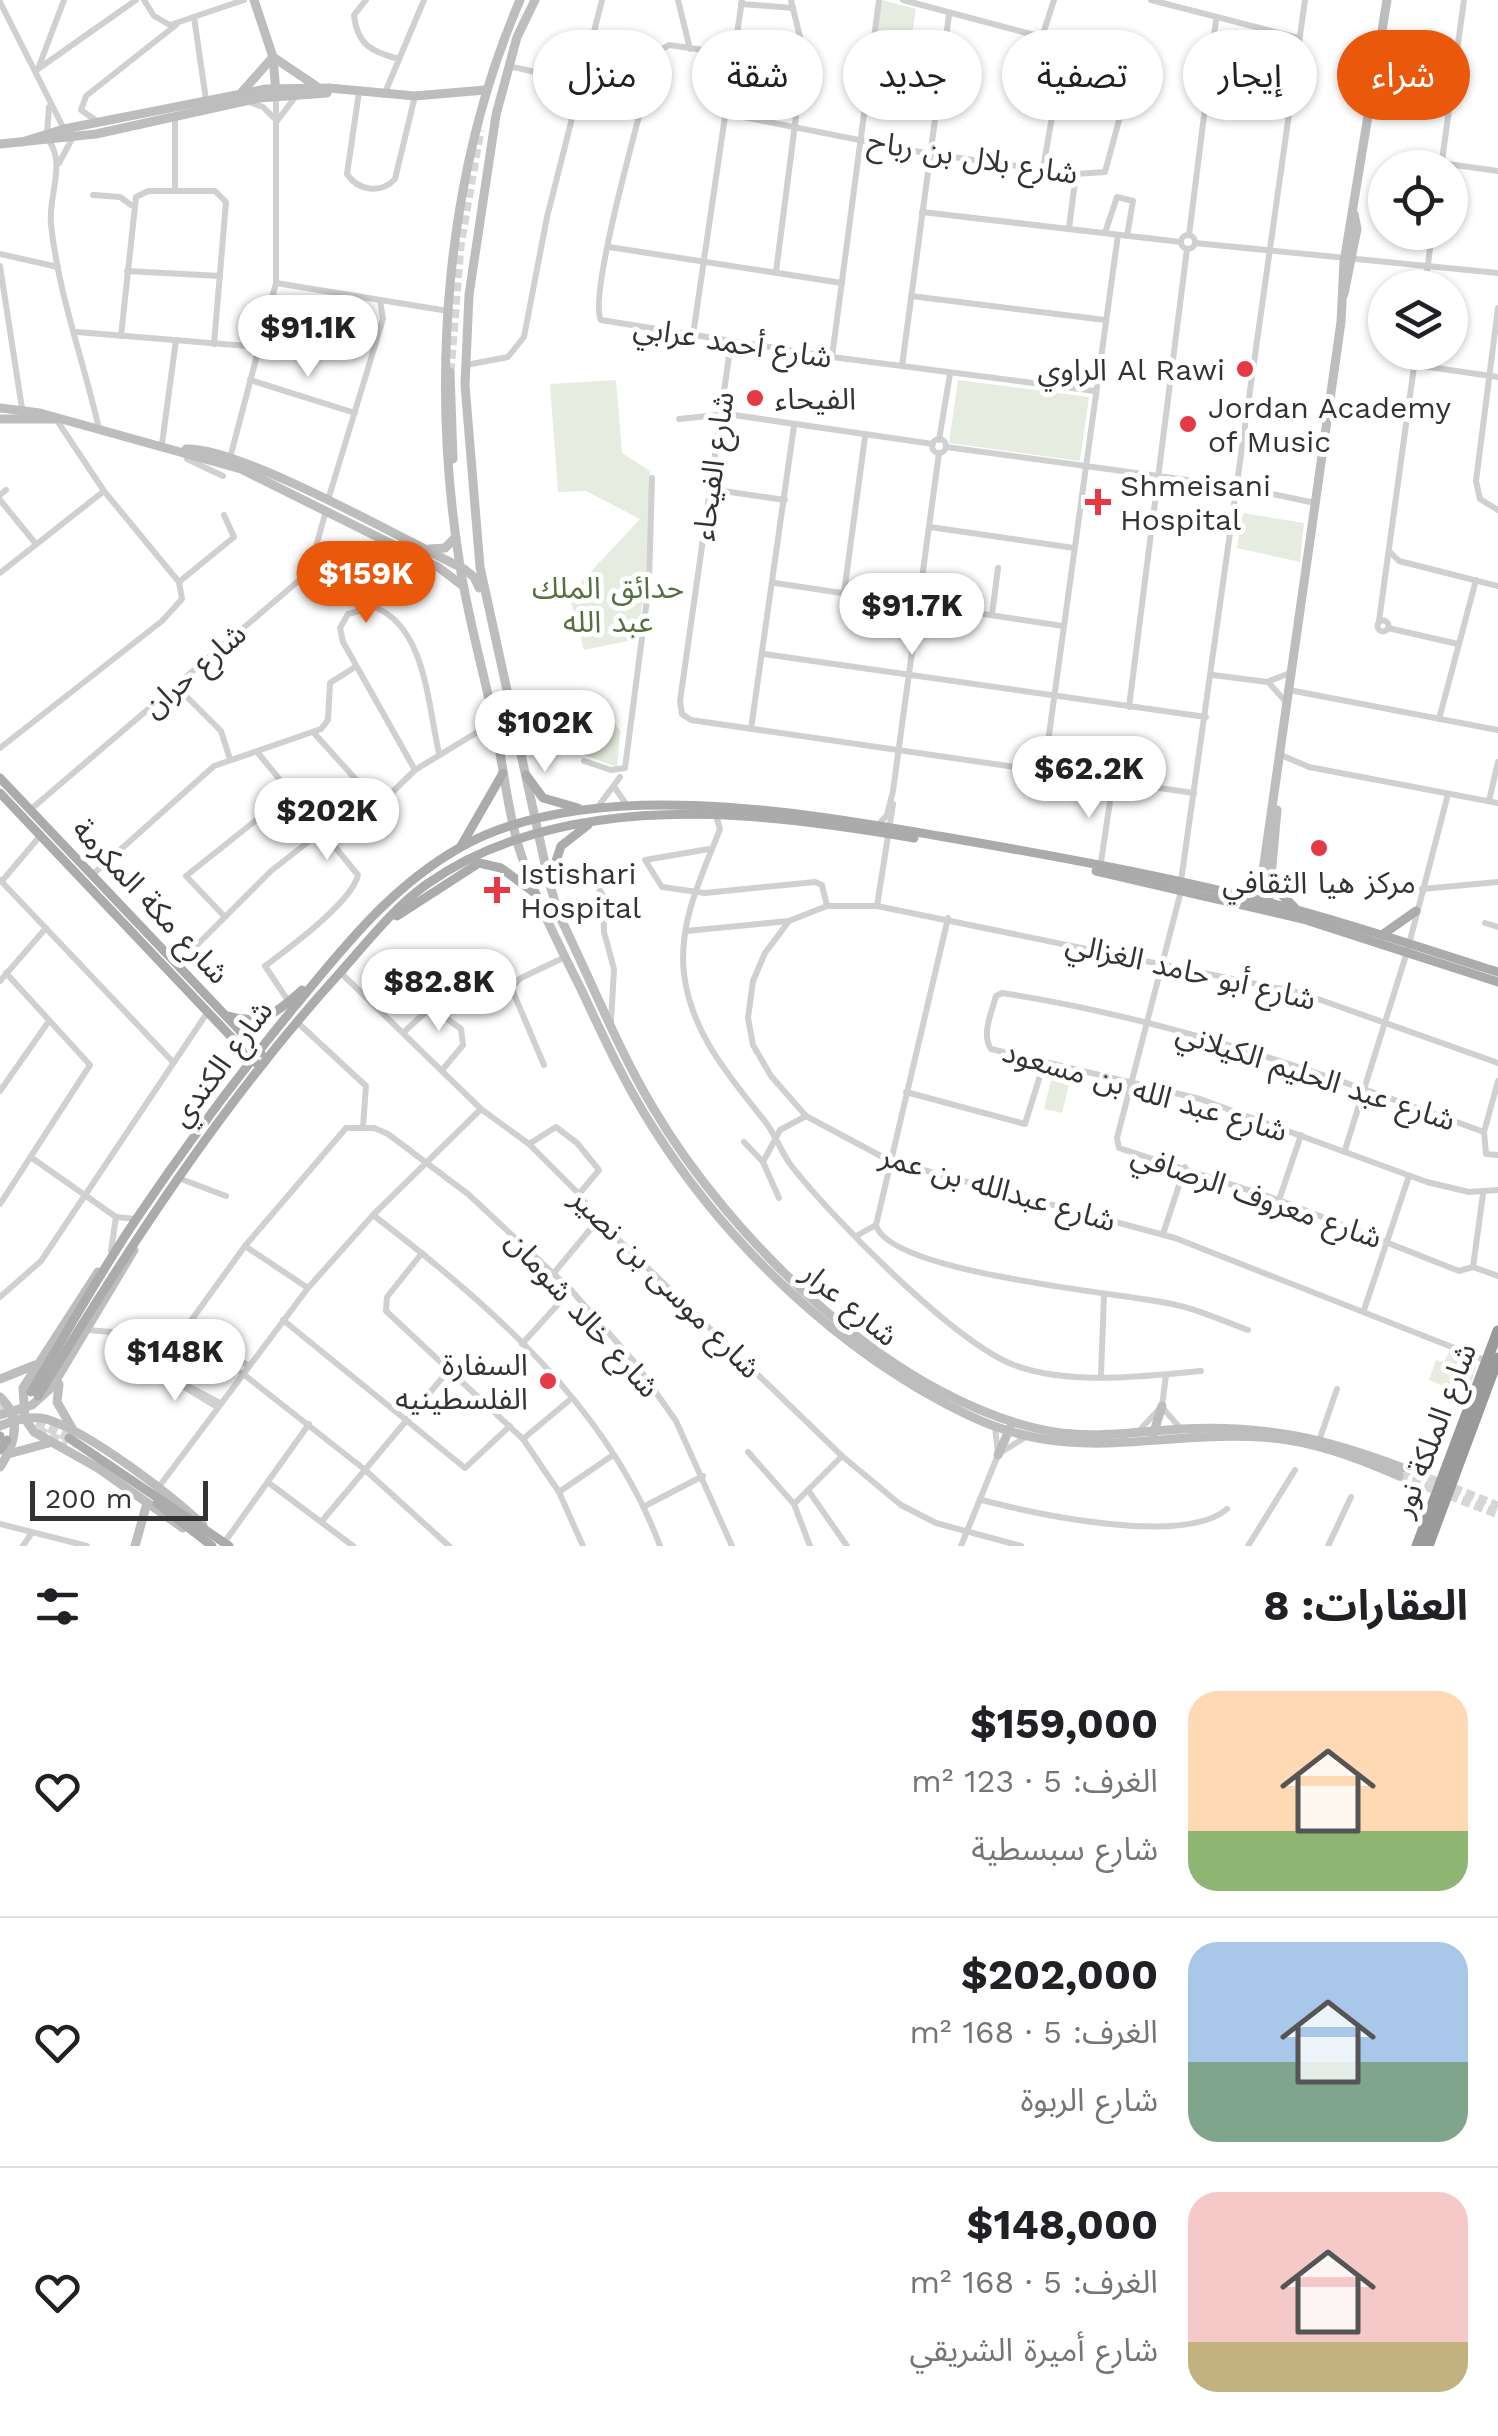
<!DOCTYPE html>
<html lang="ar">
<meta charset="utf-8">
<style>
:root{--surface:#fff;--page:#f6f6f6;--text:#202124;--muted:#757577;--line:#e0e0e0;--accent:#ea580c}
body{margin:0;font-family:"Work Sans","Noto Sans Arabic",sans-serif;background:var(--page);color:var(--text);direction:rtl;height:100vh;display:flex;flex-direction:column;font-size:38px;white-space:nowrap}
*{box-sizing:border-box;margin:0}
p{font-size:32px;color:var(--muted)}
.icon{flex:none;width:55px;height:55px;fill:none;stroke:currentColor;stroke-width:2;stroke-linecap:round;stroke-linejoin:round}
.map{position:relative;height:1546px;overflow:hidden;direction:ltr}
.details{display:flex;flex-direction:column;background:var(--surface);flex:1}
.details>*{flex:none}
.banner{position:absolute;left:30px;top:30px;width:1440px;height:90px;direction:rtl;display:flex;gap:20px}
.tools{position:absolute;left:1368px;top:150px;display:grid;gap:20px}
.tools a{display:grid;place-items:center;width:100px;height:100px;border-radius:50%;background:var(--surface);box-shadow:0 2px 8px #0004;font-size:50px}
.scale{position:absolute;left:30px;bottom:25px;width:178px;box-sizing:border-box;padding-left:10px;border:5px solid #333;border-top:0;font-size:28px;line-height:35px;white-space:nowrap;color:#333;-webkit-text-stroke:8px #fff;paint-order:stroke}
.price{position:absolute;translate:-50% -85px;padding:0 22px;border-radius:35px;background:#fff;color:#222;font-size:32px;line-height:65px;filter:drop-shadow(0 2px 5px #0008)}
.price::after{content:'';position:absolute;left:50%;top:60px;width:30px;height:22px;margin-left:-15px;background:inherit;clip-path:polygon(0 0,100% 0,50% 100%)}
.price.active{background:var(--accent);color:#fff}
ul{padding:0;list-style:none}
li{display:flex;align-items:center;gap:30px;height:250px;padding:0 30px}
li+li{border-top:2px solid var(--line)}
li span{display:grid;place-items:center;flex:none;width:280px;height:200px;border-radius:30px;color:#555}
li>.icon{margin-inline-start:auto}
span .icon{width:120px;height:120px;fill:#fffc;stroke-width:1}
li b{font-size:42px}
h2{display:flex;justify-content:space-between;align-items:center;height:120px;padding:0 30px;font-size:42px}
.tag{padding:0 35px;border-radius:45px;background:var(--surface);box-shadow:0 2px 8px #0004;font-size:35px;line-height:90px}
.tag.active{background:var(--accent);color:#fff}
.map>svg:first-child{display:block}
</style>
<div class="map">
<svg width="1498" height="1546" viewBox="0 0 1498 1546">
<rect width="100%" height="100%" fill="#fff"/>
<g fill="#e6ecdf">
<path d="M 882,0 L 916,9 L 909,54 L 875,50 Z"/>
<path d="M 616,380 L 622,453 L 650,471 L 646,580 L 637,639 L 584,650 L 569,595 L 640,519 L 586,491 L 558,492 L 550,384 Z"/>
<path d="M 958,380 L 1089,397 L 1080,461 L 949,443 Z"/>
<path d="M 1243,513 L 1304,523 L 1300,562 L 1237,548 Z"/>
<path d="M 597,695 L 620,731 L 617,767 L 584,755 L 571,701 Z"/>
<path d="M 1052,1076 L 1070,1080 L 1062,1113 L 1044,1109 Z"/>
<path d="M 1450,1350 L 1474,1360 L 1476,1367 L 1467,1396 L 1429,1380 L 1436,1360 L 1444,1362 Z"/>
</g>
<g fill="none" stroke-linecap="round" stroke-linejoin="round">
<g stroke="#d6d6d6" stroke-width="9" stroke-dasharray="9 4.5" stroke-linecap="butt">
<path d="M 450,372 L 460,246 L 480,130"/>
<path d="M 1403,1468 L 1498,1506"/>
<path d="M 1399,1476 L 1498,1514"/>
</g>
<g stroke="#d6d6d6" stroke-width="9" stroke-dasharray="9 4.5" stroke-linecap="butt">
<path d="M 0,1405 L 69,1438"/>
<path d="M 38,1430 L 67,1444"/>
</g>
<g stroke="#d0d0d0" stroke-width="6">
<path d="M 144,0 L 154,16 L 170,25 L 244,0"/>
<path d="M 366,0 L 354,15 C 357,45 372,52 399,59"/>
<path d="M 678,0 L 690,49"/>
<path d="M 1151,0 L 1299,38"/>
<path d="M 0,2 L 64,129"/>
<path d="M 741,4 L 793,8"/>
<path d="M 194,17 L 206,100"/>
<path d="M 1042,37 L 1054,0"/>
<path d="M 731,54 L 669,45 L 656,53 C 646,93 587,295 601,320 L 832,357 L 1095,391"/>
<path d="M 508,66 L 645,96"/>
<path d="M 38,69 L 136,0"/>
<path d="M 38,69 L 64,0"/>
<path d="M 359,92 L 347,174 C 358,191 381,194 395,179 L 415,96"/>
<path d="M 384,95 L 424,0"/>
<path d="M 249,102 L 263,107 L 277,121 L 296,96"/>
<path d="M 723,113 L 930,154 L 1076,174 L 1105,172 L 1134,65 L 1126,48 L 1042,37 L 903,0"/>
<path d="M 175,117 L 175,191"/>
<path d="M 97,121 L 81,110 L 86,96 L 176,25"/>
<path d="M 47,133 L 49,107"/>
<path d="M 49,141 C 66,164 48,197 51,224 C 58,293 84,362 99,429"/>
<path d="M 59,163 L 73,137"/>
<path d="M 1441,163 L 1498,171"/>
<path d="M 1441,168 L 1464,0"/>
<path d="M 1043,169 L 1065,41"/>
<path d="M 93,195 L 120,197 L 131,205"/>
<path d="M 922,212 L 1181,242"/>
<path d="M 1069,228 L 1076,174"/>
<path d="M 1105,233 L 1117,197 L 1133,201 L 1127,236"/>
<path d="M 1189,235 L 1216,20"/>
<circle cx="1188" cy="242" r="7"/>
<path d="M 1195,243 L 1498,273"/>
<path d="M 609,247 L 842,283"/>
<path d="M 0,254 L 58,267"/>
<path d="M 0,266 L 23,415"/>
<path d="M 127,271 L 220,276"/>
<path d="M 776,272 L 804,54 L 791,0"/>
<path d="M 276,283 L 448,311"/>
<path d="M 1425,288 L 1432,232"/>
<path d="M 911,296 L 1105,320"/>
<path d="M 1498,308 L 1476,481 L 1480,499 L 1498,510"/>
<path d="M 77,332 L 259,347"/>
<path d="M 693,335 L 742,0"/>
<path d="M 121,336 L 136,197 L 148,191 L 215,191 L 226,202 L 214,344"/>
<path d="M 731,342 L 680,701 L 682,714 L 691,720 L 1194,793"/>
<path d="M 832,357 L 879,0"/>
<path d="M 466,365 L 508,357 L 524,337 L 547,217 L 602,0"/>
<path d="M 1415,365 L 1498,377"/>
<path d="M 902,366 L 949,15"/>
<path d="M 250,380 L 355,413"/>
<path d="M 679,419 L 727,414 L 933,444"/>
<circle cx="939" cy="446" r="7"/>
<path d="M 939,440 L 950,374"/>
<path d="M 162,444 L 176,340"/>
<path d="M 946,447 L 1239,487 L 1315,503"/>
<path d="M 184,451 L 187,459 L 223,476"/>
<path d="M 230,458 L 276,283 L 276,96"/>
<path d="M 710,489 L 785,500"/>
<path d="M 0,495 L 6,490"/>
<path d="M 0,500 L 36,544"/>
<path d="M 328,500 L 383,319 L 380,300"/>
<path d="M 930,527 L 1074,548"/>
<path d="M 1391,553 L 1399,561 L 1498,586"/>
<path d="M 0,573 L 104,491"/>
<path d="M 179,582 L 234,537 L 224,515"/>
<path d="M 775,583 L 1063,626"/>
<path d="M 844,593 L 865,437"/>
<path d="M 992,615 L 998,568"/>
<circle cx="1383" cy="626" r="5.5"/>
<path d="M 1379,621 L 1416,352"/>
<path d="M 1388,628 L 1458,644"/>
<path d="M 764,654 L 1206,717"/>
<path d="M 1213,675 L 1267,682 L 1290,673"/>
<path d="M 1269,683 L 1286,702"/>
<path d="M 176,686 L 221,731 L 230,759"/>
<path d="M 1289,690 L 1498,730"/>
<path d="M 1129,707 L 1187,249"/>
<path d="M 1439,719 L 1476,580"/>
<path d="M 751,729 L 794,426"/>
<path d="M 314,733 L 379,805 L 415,770 L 494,722"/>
<path d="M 0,748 L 162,621 L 182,599 L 179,582 L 104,491 L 56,419"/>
<path d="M 258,753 L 358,875 C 352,902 289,948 265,966 L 289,1002"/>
<path d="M 1281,755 L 1309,767 L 1498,803"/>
<path d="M 584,761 L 611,770 L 625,768 L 649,584 L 652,478"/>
<path d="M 415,770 L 343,642 L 340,628 L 348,614 L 374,607 C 426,626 428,707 439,753"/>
<path d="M 1044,771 L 1118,235"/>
<path d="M 615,788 L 628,807"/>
<path d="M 1489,801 L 1498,762"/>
<path d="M 597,808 L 620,777"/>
<path d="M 30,810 L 303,577 L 311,564 L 326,511"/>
<path d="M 716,816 L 720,829 C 702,876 678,922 684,974 C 692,1036 731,1078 767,1124 C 776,1137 781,1151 790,1164 C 831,1217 954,1342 1014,1365 C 1070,1386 1144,1376 1201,1371"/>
<path d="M 879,824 L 887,815 L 893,791 L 939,453"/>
<path d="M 709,849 L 645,860 L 662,887 L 705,893 L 815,882 L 822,885 L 827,906"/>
<path d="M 1100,869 L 1113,781"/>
<path d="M 92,875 L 214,766 L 321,729 L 328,720 L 330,683 L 355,667"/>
<path d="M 592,875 L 603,896 L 604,932 L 614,969 L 611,1021"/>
<path d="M 0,880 L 172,1061"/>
<path d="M 2,881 L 40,836"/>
<path d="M 1181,881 L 1305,0"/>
<path d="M 1422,889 L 1498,882"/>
<path d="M 1181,891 L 1117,1138 L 1119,1148 L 1279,1200 L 1459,1271 L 1473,1267"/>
<path d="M 877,906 L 893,804"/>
<path d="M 225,917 L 186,876 L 289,794"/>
<path d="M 1485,923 L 1498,927"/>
<path d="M 686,931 L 789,921"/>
<path d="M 177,965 L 271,871 L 322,831"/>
<path d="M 340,972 L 481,1109 L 529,1144 L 579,1194 L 598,1220 L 842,1456 L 901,1505 L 936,1523 L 1021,1546"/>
<path d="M 0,981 L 46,928"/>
<path d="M 297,1022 L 366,1086 L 363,1127"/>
<path d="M 404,1032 L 431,1007 L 461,1029 L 463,1045 L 443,1069"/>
<path d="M 544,1065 L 511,987 L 521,978 L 565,957"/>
<path d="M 1498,1081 L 1484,1132 L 1486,1154 L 1498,1155"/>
<path d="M 0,1091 L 49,1021"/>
<path d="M 906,1092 L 1025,1124 L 1044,1063"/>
<path d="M 1484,1132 C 1328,1075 1167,1018 1002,993 L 996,996 C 992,1011 981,1035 991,1049 L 1200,1099 L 1427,1182 L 1469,1192 L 1498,1190"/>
<path d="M 744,1142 L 763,1162 L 779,1198"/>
<path d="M 529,1144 L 556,1127 L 577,1143 L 599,1170 L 579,1194"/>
<path d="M 1345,1150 L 1407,952 L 1448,794"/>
<path d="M 32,1158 L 116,1217 L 136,1219"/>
<path d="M 763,1162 L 780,1130 L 806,1116"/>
<path d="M 181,1179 L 226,1196"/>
<path d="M 1279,1200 L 1301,1135"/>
<path d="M 0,1204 L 90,1065 L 6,973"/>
<path d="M 373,1215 C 487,1302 609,1407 660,1546"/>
<path d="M 876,1225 C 889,1273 1119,1293 1167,1303 C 1195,1308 1221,1320 1248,1330"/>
<path d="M 876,1225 L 948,918"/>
<path d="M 1163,1234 L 1185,1167"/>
<path d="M 858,1235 L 876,1225"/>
<path d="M 245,1246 L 308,1288"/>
<path d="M 111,1251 L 116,1217"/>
<path d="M 422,1253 L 387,1297 L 386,1311 L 523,1439 L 559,1492 L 583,1546"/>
<path d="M 1473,1267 L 1483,1194"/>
<path d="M 1473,1267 L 1498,1276"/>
<path d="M 553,1274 L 598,1220"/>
<path d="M 0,1297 L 41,1261 L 207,1013"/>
<path d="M 1364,1310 L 1409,1176"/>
<path d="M 283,1320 L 465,1468 L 510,1426"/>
<path d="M 87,1330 L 112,1332 L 164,1355"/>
<path d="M 522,1344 L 571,1290"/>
<path d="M 169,1351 L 245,1246 L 346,1128 L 374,1128 L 388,1134 L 468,1194 L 571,1290 L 636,1364 L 676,1421 L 732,1546"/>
<path d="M 1485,1360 L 1175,1238 L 890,1161 L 806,1116 L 771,1076 L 753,1045 L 748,1018 L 753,981 L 765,953 L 789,921 L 827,906 L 877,906 L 1301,993 L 1498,1063"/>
<path d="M 161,1372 L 159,1365 L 171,1350 L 230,1356 L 248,1365"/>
<path d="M 161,1372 L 220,1403"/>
<path d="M 161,1373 L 217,1407"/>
<path d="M 242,1373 L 364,1469 L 449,1546"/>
<path d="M 1101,1375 L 1104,1295"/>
<path d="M 1162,1407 L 1180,1428"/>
<path d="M 1137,1433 L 1162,1406 L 1166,1375"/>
<path d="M 1320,1438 L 1337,1389"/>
<path d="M 523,1439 L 572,1398"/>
<path d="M 1003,1451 L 1026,1437"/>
<path d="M 748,1452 L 794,1504 L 810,1546"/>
<path d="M 269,1483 L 353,1546"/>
<path d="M 158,1488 L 308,1288 L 373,1215 L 481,1109"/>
<path d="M 808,1490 L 847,1546"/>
<path d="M 559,1492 L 613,1455"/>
<path d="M 982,1500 C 1039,1515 1184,1546 1227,1509"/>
<path d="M 794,1504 L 842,1456"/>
<path d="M 645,1506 L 703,1476"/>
<path d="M 322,1521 L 448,1371"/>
<path d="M 0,1524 L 87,1546"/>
<path d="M 224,1543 L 309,1424"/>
<path d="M 23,1546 L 31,1534"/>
<path d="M 961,1546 L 998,1455 L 995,1426"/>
<path d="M 1248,1546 L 1295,1470"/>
<path d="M 1328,1546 L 1351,1497"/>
</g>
<g stroke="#bdbdbd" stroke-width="9">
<path d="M 254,0 L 273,57 L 276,93"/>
<path d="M 520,0 C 445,174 430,379 460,566 C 468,617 482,666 493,717 C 503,760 506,805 519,848 C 534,897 558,943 581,989 C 603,1036 624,1082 652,1126 C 726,1244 841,1354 968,1415 C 1074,1466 1152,1431 1261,1437 C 1310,1440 1354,1456 1399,1476"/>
<path d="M 535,0 L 517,37 L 496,115 L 469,295 L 465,385 L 480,567 L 549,882 L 559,915 C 590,978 616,1045 652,1106 C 730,1240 901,1410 1061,1433 C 1102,1438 1141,1431 1182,1429 C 1266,1425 1324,1438 1403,1468"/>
<path d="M 242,92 L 273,57 L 316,86"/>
<path d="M 22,142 L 64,129 L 266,89 L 329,88 L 415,96 L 485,90"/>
<path d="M 0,144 L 96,134 L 259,98 L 327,93"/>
<path d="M 1344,294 L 1357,229 L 1354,214"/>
<path d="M 450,372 L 453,459"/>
<path d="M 0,408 L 40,413 L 241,469 L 438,567 L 463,586"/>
<path d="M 0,419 L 56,419"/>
<path d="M 186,449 C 239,446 408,542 464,569 L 474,577 L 479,588"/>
<path d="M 429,549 L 445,548 L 456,537"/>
<path d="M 1258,906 L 1341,322 L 1344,262 L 1387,0"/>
<path d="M 1268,909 L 1277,810"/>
<path d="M 98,1272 L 23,1388 L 25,1419 L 34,1432 L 98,1468 L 183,1528"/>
<path d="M 0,1379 L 35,1365"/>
<path d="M 59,1384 L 57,1402 L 72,1428"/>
<path d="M 0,1397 C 23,1418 15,1444 0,1467"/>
<path d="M 0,1415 L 32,1405 L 52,1387 L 134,1250"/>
<path d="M 0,1426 C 14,1420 30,1415 46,1419 C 88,1431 170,1494 203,1525"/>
<path d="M 1153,1435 L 1162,1406"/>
<path d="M 8,1454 L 49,1443"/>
<path d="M 998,1455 L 1010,1428"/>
<path d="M 135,1546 L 147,1503"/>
</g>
<g stroke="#ababab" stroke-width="9">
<path d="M 526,775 L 543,798 L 578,808"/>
<path d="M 0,778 L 261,1053"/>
<path d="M 0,793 L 256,1063"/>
<path d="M 461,846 L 503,773"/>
<path d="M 1096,871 L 1303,919 L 1498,982"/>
<path d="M 1272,876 L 1278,891 L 1295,908"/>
<path d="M 549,882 L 561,846 L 588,825"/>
<path d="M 1238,894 L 1263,875"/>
<path d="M 397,916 L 479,863 L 501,868 L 536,894"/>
<path d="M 1382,935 L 1416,911"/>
<path d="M 228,1016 C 262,1026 278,1012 302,990"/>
<path d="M 31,1392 C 66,1334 99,1274 137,1218 C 186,1145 240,1073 296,1005 C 344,946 393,885 461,847 C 589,775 800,812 939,836 C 1055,856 1172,877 1286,907 C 1358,926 1428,950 1498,972"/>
<path d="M 38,1396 C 127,1250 222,1103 337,976 C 366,944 392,909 427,884 C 454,865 484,850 515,840 C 642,797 785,816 914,838"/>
<path d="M 0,1437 L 0,1436"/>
<path d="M 69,1438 L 229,1546"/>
<path d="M 0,1450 L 7,1440"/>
<path d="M 157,1503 L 212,1546"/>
</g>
<g stroke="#9a9a9a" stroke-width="11">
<path d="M 1417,1546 L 1498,1331"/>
<path d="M 1428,1546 L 1498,1358"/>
</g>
</g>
<g fill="#e63946" stroke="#fff" stroke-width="4">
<circle cx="1245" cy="369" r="10"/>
<circle cx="755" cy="398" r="10"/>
<circle cx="1188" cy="424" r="10"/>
<path d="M1093 487h10v10h10v10h-10v10h-10v-10h-10v-10h10z"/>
<circle cx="1319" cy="848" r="10"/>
<path d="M492 875h10v10h10v10h-10v10h-10v-10h-10v-10h10z"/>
<circle cx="548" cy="1381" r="10"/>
</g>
<g text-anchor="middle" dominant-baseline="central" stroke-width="10" stroke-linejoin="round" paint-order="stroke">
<g font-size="30" fill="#333" stroke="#fff">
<text transform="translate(973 157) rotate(9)">شارع بلال بن رباح</text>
<text transform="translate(733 342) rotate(9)">شارع أحمد عرابي</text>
<text transform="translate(713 466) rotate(-82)">شارع الفيحاء</text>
<text transform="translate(194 670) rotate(-41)">شارع حران</text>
<text transform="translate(151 901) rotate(47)">شارع مكة المكرمة</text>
<text transform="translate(1191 971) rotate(13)">شارع أبو حامد الغزالي</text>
<text transform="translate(221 1063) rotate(-53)">شارع الكندي</text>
<text transform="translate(1316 1076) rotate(18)">شارع عبد الحليم الكيلاني</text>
<text transform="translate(1145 1091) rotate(16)">شارع عبد الله بن مسعود</text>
<text transform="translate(998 1188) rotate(16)">شارع عبدالله بن عمر</text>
<text transform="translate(1257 1196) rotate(19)">شارع معروف الرصافي</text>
<text transform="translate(666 1283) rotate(45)">شارع موسى بن نصير</text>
<text transform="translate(850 1304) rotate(39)">شارع عرار</text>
<text transform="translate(583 1314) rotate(48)">شارع خالد شومان</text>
<text transform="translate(1434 1430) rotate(-69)">شارع الملكة نور</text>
</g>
<g font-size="30" fill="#333" stroke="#fff" text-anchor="start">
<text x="1225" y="369" text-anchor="end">الراوي Al Rawi</text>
<text x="775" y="398">الفيحاء</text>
<text x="1208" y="407">Jordan Academy<tspan x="1208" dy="34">of Music</tspan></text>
<text x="1120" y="485">Shmeisani<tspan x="1120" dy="34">Hospital</tspan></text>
<text x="520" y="873">Istishari<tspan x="520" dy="34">Hospital</tspan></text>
<text x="1319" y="882" text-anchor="middle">مركز هيا الثقافي</text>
<text x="528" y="1364" text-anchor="end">السفارة<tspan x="528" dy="34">الفلسطينيه</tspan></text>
</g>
<g font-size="30" fill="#56703f" stroke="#fff">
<text x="608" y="587">حدائق الملك<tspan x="608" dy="34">عبد الله</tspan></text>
</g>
</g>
</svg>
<div class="tools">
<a><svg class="icon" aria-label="locate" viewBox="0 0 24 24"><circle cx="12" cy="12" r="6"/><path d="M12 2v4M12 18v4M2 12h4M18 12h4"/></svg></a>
<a><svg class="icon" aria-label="layers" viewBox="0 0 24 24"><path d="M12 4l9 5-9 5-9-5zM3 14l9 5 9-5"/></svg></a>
</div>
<div class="scale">200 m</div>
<b class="price" style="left:308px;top:380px">$91.1K</b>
<b class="price active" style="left:366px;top:626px">$159K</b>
<b class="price" style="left:912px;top:658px">$91.7K</b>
<b class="price" style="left:545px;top:775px">$102K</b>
<b class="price" style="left:1089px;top:821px">$62.2K</b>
<b class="price" style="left:327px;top:863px">$202K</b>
<b class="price" style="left:439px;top:1034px">$82.8K</b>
<b class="price" style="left:175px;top:1404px">$148K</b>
<div class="banner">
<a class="tag active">شراء</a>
<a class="tag">إيجار</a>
<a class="tag">تصفية</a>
<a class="tag">جديد</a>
<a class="tag">شقة</a>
<a class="tag">منزل</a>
</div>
</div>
<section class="details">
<h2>العقارات: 8<svg class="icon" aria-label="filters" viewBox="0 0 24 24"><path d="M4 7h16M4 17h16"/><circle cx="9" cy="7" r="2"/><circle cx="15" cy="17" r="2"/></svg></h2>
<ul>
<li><span style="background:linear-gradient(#ffd9b3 70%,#8fb573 0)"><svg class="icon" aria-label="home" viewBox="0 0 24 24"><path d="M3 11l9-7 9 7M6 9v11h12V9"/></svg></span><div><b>$159,000</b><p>الغرف: 5 · 123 m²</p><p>شارع سبسطية</p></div><svg class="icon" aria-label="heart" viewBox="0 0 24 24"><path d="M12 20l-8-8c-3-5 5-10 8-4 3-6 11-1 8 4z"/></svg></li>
<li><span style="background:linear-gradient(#a9c7e8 60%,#7fa58c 0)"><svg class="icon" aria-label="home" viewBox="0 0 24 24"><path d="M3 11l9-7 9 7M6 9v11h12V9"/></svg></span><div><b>$202,000</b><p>الغرف: 5 · 168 m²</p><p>شارع الربوة</p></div><svg class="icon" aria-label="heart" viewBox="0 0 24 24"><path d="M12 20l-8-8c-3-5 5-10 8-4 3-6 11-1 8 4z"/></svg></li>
<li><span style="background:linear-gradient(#f6c9c9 75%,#c2b280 0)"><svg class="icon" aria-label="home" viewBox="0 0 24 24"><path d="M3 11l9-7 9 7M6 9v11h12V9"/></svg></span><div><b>$148,000</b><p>الغرف: 5 · 168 m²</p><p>شارع أميرة الشريقي</p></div><svg class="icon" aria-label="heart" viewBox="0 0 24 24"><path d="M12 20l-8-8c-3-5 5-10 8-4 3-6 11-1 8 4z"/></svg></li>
</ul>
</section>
